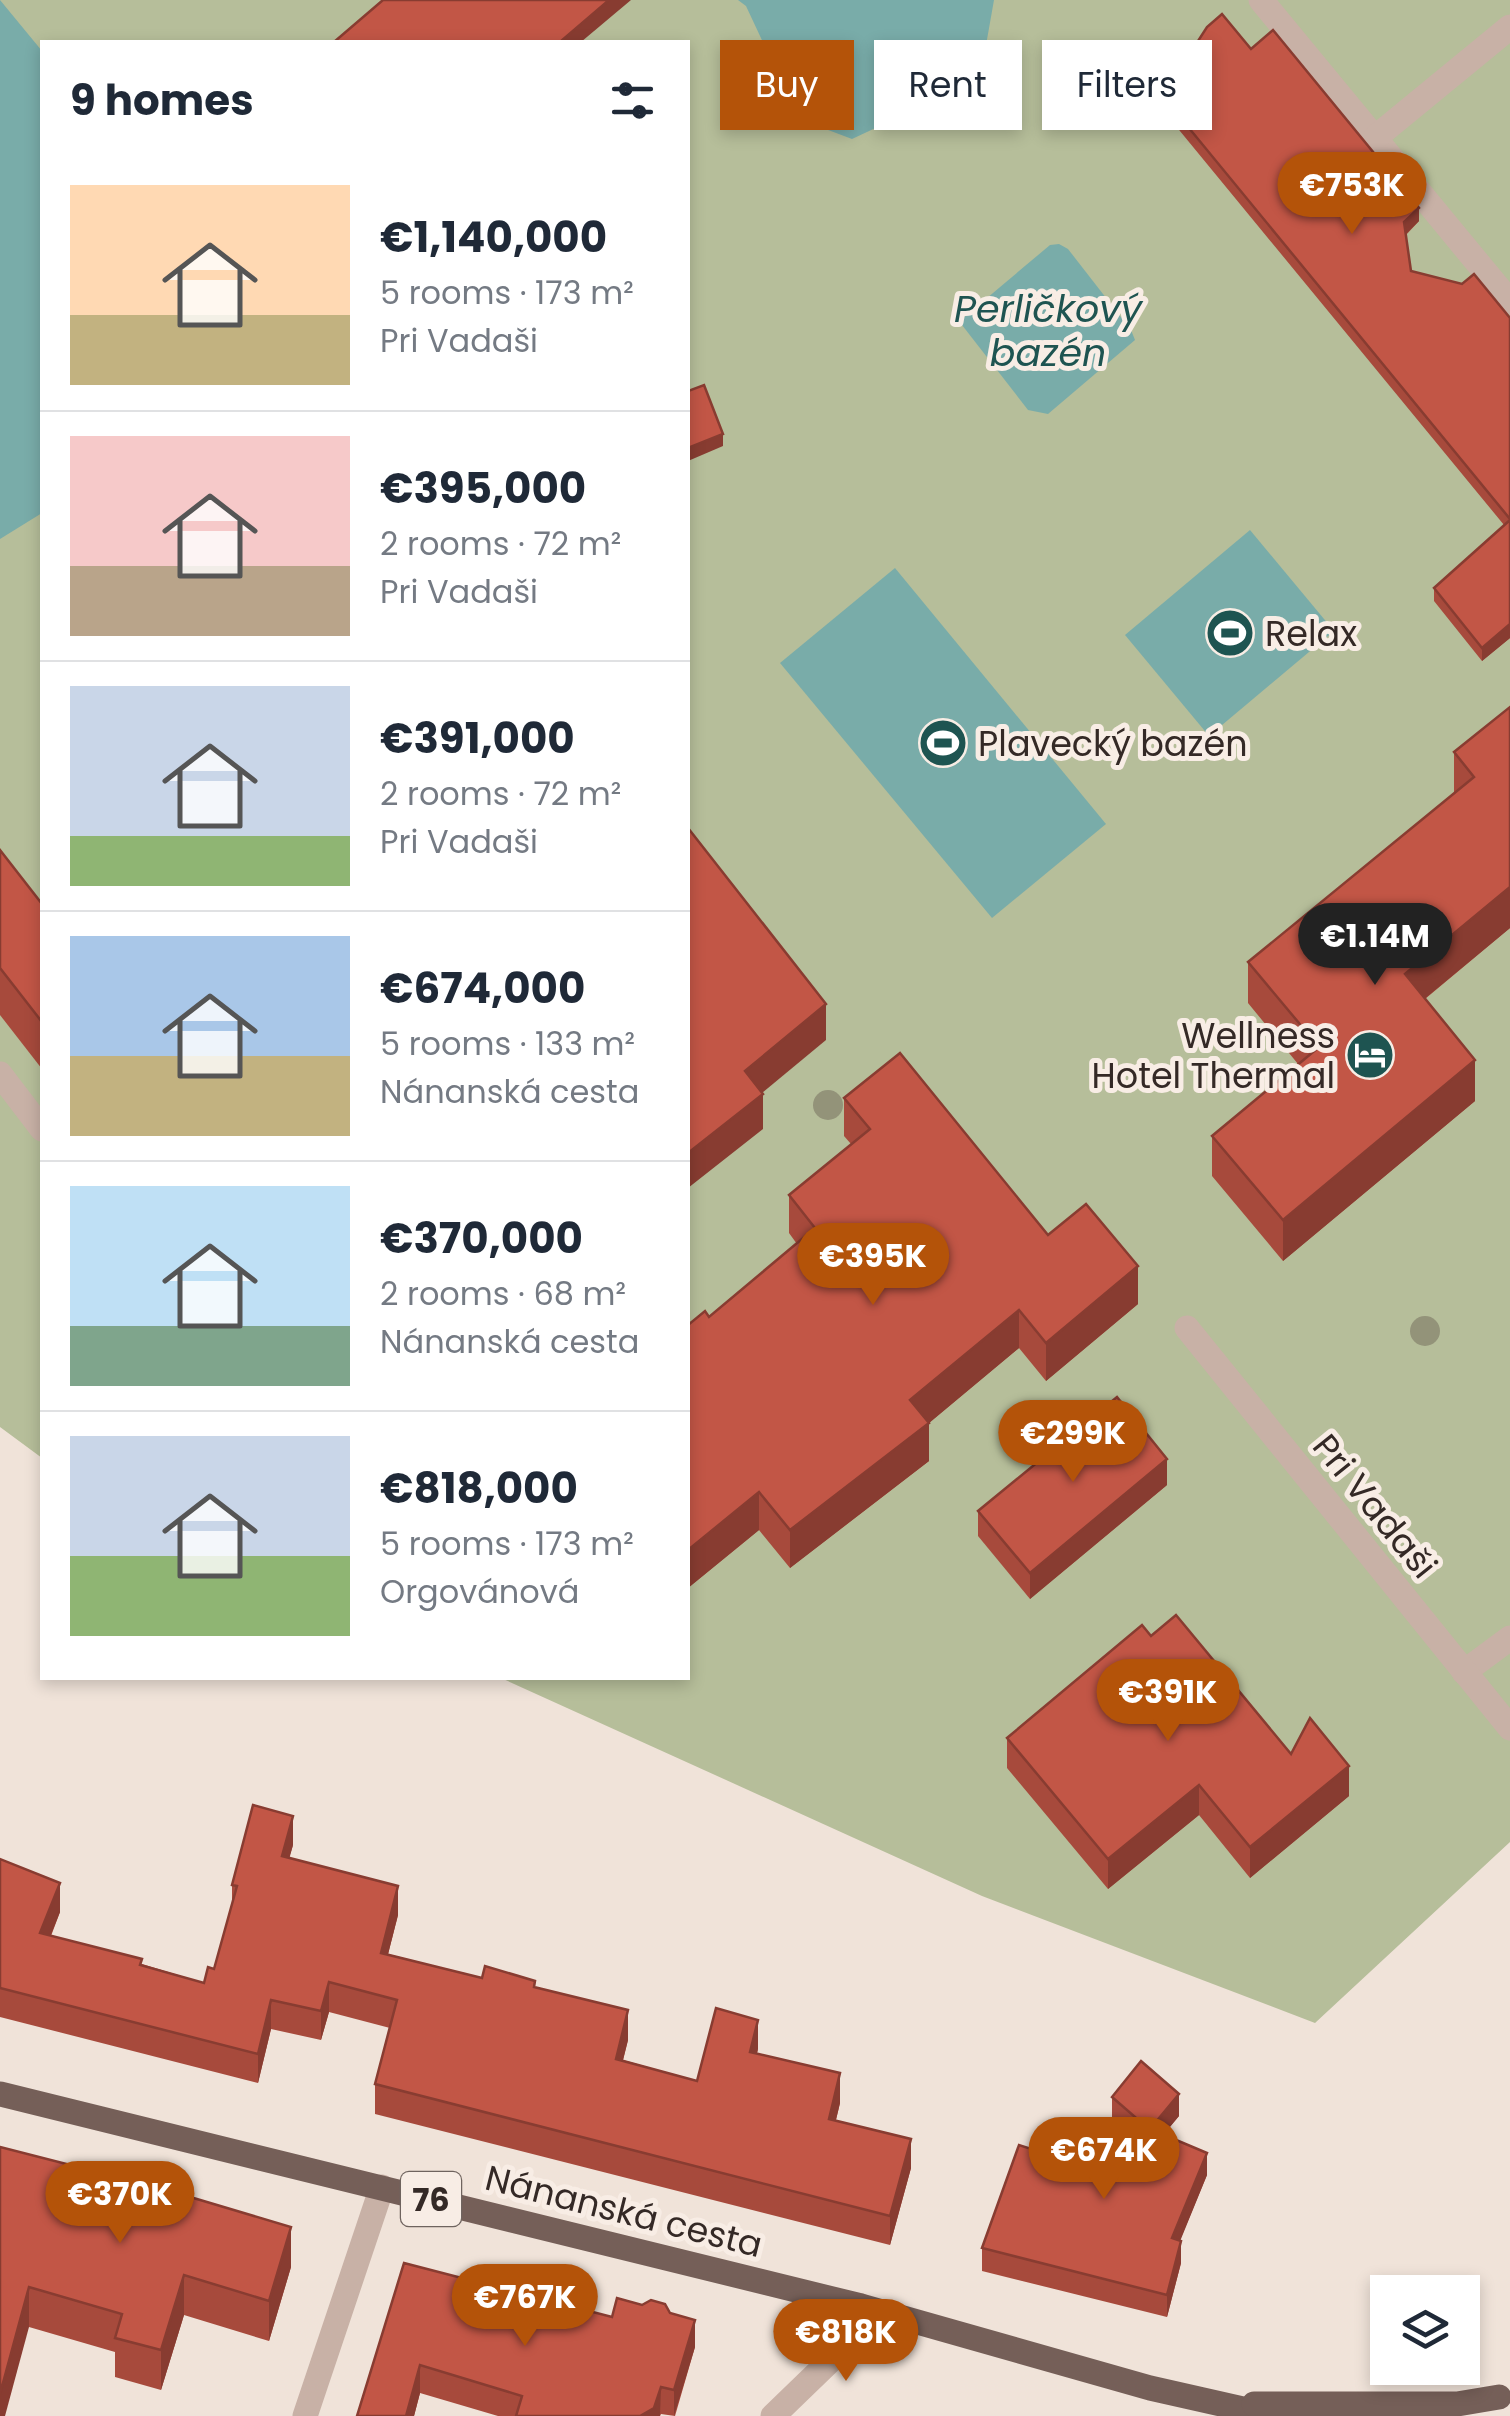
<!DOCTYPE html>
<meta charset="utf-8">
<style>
:root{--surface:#fff;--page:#f2f2f3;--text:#1f2937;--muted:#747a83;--line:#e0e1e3;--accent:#b45309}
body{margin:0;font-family:Poppins,sans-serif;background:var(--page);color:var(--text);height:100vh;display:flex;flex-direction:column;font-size:38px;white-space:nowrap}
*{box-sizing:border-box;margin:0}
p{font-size:32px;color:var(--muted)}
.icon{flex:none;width:55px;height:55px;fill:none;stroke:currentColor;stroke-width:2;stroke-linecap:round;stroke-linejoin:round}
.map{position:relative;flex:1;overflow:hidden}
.details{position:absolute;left:40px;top:40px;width:650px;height:1640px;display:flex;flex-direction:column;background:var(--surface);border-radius:0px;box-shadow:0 5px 15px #0003}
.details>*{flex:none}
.guide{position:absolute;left:720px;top:40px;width:640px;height:90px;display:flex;gap:20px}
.buttons{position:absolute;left:1370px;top:2275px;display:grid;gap:20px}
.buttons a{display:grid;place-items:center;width:110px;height:110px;border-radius:0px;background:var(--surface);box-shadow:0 5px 15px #0003;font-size:50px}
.price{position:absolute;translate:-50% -85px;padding:0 22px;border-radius:35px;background:var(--accent);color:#fff;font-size:32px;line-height:65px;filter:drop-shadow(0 2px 5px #0008)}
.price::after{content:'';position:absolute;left:50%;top:60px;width:30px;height:22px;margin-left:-15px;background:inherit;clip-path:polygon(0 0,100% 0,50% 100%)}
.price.current{background:#222;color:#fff}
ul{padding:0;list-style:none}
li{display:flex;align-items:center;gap:30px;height:250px;padding:0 30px}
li+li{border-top:2px solid var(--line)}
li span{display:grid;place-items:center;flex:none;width:280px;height:200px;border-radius:0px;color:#555}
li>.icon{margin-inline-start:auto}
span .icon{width:120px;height:120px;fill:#fffc;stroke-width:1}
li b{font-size:42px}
h2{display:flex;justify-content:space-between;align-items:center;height:120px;padding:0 30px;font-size:42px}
.tag{padding:0 35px;border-radius:0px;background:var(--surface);box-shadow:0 5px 15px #0003;font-size:35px;line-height:90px}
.tag.current{background:var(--accent);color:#fff}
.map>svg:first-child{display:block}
</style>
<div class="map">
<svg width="1510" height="2416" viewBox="0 0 1510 2416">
<rect width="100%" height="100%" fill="#f0e3d9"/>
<path fill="#b6be9a" d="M 0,0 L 1510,0 L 1510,1842 L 1315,2023 L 982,1896 L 501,1678 L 688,1678 L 688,42 L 42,42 L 42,1458 L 0,1427 Z"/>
<g fill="#79aca9">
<path d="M 0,0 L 42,51 L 42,513 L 0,539 Z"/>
<path d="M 738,0 L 994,0 L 980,79 L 852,139 L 799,119 L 746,6 Z"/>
<path d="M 1059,244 L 1068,249 L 1131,330 L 1135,340 L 1048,414 L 1028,410 L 962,325 L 962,319 L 1050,245 Z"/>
<path d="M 1250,530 L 1334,631 L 1209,736 L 1125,635 Z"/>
<path d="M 895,568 L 1106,824 L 992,918 L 780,663 Z"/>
</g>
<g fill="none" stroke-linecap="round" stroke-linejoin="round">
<g stroke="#c8b1a6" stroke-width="25">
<path d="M 1261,0 L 1510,302"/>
<path d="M 1376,137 L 1510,27"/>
<path d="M 0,1074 L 42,1129"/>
<path d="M 1464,1672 L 1510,1638"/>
<path d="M 305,2416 L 382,2187"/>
</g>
<g stroke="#c8b1a6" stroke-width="25">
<path d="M 1187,1328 L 1510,1728"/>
<path d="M 773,2416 L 834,2357 L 861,2306"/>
</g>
<g stroke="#755f58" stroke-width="25">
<path d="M 0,2094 L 861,2306 L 1150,2388 L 1274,2416"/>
<path d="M 1254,2404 L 1457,2404 L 1499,2397"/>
</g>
</g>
<g fill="#939379">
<circle cx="828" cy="1105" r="15"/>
<circle cx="1425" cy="1331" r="15"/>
</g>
<g fill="#a74a3c">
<path d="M 1251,49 L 1419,221 L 1406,235 L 1411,271 L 1510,318 L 1510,638 L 1482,661 L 1434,601 L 1434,588 L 1504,525 L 1152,97 L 1152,83 L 1191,52 Z"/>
<path d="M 1510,707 L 1510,928 L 1425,999 L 1475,1101 L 1283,1261 L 1212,1176 L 1212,1136 L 1298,1064 L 1248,1003 L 1248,962 L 1454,793 L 1454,752 Z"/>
<path d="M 0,850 L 42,904 L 42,1069 L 0,1015 Z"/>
<path d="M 844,1098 L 1048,1235 L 1138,1304 L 1046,1381 L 1019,1348 L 929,1423 L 929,1461 L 790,1568 L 759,1530 L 688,1588 L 688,1325 L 709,1317 L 797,1244 L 789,1233 L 789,1195 L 851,1144 L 844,1136 Z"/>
<path d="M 1167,1485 L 1030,1599 L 978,1536 L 978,1511 Z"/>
<path d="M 1151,1636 L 1291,1754 L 1349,1796 L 1250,1878 L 1199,1815 L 1108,1889 L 1007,1768 L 1007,1738 Z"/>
<path d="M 293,1845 L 289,1858 L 398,1915 L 388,1954 L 482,1978 L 535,1987 L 628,2040 L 623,2060 L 697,2081 L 758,2049 L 757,2053 L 840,2103 L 836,2120 L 911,2168 L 890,2245 L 375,2114 L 375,2084 L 390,2028 L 329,2012 L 321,2040 L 271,2029 L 258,2083 L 0,2017 L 0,1859 L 60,1912 L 51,1936 L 204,1983 L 214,1969 L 232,1903 L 232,1885 Z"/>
<path d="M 1112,2097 L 1179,2116 L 1163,2135 L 1207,2175 L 1180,2240 L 1181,2263 L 1167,2317 L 982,2271 L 982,2248 L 1109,2174 L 1138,2142 L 1112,2119 Z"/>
<path d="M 0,2147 L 291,2267 L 269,2341 L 184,2315 L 161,2390 L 115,2377 L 115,2352 L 29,2327 Z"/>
<path d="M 404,2263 L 612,2317 L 670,2313 L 695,2347 L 675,2416 L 661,2414 L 660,2416 L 498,2416 L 420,2393 L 414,2416 L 357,2416 Z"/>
</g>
<g fill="#883c31">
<path d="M 609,0 L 631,0 L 581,42 L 560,42 Z"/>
<path d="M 1419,208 L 1419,221 L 1404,236 L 1404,222 Z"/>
<path d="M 723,434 L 723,446 L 688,461 L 688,448 Z"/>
<path d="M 1510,624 L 1510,638 L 1482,661 L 1482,648 Z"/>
<path d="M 1510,887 L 1510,928 L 1405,1015 L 1405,974 Z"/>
<path d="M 826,1004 L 826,1040 L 745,1107 L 745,1071 Z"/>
<path d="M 1475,1060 L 1475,1101 L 1283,1261 L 1283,1220 Z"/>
<path d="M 763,1094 L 763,1129 L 688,1188 L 688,1202 L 688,1153 Z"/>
<path d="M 1138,1266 L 1138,1304 L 1046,1381 L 1046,1343 Z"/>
<path d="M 1019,1310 L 1019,1348 L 929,1423 L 929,1461 L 790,1568 L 790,1530 L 910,1400 Z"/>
<path d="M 1167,1459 L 1167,1485 L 1030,1599 L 1030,1573 Z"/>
<path d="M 759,1492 L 759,1530 L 688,1588 L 688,1550 Z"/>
<path d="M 1349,1766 L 1349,1796 L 1250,1878 L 1250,1847 Z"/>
<path d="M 1199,1785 L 1199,1815 L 1108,1889 L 1108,1859 Z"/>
<path d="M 293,1816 L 293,1845 L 282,1885 L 282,1856 Z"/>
<path d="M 60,1883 L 60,1912 L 40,1962 L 40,1933 Z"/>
<path d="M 398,1886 L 398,1915 L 381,1982 L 381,1953 Z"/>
<path d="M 329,1982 L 329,2012 L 321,2040 L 321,2011 Z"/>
<path d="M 271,2000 L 271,2029 L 258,2083 L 258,2054 Z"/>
<path d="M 628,2010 L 628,2040 L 616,2088 L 616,2059 Z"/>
<path d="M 758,2020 L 758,2049 L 750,2081 L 750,2052 Z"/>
<path d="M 840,2073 L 840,2103 L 829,2148 L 829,2119 Z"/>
<path d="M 1179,2094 L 1179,2116 L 1150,2151 L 1150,2129 Z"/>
<path d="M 911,2139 L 911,2168 L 890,2245 L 890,2216 Z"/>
<path d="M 1207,2153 L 1207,2175 L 1172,2261 L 1172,2238 Z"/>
<path d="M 291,2227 L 291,2267 L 269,2341 L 269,2301 Z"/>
<path d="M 1181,2241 L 1181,2263 L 1167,2317 L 1167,2295 Z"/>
<path d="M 184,2275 L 184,2315 L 161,2390 L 161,2350 Z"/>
<path d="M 29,2287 L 29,2327 L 5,2416 L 0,2416 L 0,2394 Z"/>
<path d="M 695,2320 L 695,2347 L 674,2416 L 674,2390 Z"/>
<path d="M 420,2365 L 420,2393 L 414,2416 L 406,2416 Z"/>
<path d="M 661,2387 L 660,2416 L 640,2416 Z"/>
</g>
<g fill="#c25646" stroke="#883c31" stroke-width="2.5">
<path d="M 383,0 L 609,0 L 560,42 L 334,42 Z"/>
<path d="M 1222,14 L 1251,49 L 1273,30 L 1419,208 L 1404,222 L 1411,271 L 1462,284 L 1474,274 L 1510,318 L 1510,519 L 1152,83 L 1191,52 L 1207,27 Z"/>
<path d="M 704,385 L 723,434 L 688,448 L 688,391 Z"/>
<path d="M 1510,520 L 1510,624 L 1482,648 L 1434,588 Z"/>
<path d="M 1510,707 L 1510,887 L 1405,974 L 1475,1060 L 1283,1220 L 1212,1136 L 1319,1047 L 1248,962 L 1474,777 L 1454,752 Z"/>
<path d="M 688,828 L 826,1004 L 745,1071 L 763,1094 L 688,1153 Z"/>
<path d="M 0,850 L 42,904 L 42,1022 L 0,968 Z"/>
<path d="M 900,1053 L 1048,1235 L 1086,1204 L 1138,1266 L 1046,1343 L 1019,1310 L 910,1400 L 929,1423 L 790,1530 L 759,1492 L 688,1550 L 688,1325 L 705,1311 L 709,1317 L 815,1228 L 789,1195 L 870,1129 L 844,1098 Z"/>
<path d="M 1117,1397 L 1167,1459 L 1030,1573 L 978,1511 Z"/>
<path d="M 1176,1615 L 1291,1754 L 1310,1718 L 1349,1766 L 1250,1847 L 1199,1785 L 1108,1859 L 1007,1738 L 1142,1625 L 1151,1636 Z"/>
<path d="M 253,1805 L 293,1816 L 282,1856 L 398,1886 L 381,1953 L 482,1978 L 485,1966 L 535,1981 L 534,1987 L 628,2010 L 616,2059 L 697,2081 L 716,2008 L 758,2020 L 750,2052 L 840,2073 L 829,2119 L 911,2139 L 890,2216 L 375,2084 L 397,2000 L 329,1982 L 321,2011 L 271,2000 L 258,2054 L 0,1988 L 0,1859 L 60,1883 L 40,1933 L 142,1959 L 140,1965 L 204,1983 L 208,1967 L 214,1969 L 237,1886 L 232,1885 Z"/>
<path d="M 1141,2061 L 1179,2094 L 1150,2129 L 1207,2153 L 1172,2238 L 1181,2241 L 1167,2295 L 982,2248 L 1019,2145 L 1109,2174 L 1149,2129 L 1112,2097 Z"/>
<path d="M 0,2147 L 160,2188 L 291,2227 L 269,2301 L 184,2275 L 161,2350 L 115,2338 L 122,2314 L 29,2287 L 0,2394 Z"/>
<path d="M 404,2263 L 612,2317 L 617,2298 L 642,2305 L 651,2300 L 665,2304 L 670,2313 L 695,2320 L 674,2390 L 661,2387 L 654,2408 L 640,2416 L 516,2416 L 522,2396 L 420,2365 L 406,2416 L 357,2416 Z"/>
</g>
<defs>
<g id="stadium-disc" transform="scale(2.5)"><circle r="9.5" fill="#1e5451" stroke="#f8ede5"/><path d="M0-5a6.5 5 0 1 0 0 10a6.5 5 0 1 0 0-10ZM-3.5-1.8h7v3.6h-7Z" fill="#fff"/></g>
<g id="hotel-disc" transform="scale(2.5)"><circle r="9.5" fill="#1e5451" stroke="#f8ede5"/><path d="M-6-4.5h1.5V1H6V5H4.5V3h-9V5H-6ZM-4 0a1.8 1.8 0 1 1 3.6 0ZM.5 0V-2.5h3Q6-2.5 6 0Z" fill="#fff"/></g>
</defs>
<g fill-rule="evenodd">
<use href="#stadium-disc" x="1230" y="633"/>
<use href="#stadium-disc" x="943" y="743"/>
<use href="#hotel-disc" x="1370" y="1055"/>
</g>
<g text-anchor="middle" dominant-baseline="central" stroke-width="10" stroke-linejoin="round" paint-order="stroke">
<rect fill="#f8ede5" stroke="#6f645f" stroke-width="2.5" x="401" y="2172" width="60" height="54" rx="8"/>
<g font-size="32" font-weight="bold" fill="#342926">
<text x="431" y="2199">76</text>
</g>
<g font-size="35" fill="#342926" stroke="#f8ede5" text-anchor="start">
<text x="1265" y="633">Relax</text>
<text x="978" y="743">Plavecký bazén</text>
<text x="1335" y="1035" text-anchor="end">Wellness<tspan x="1335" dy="40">Hotel Thermal</tspan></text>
</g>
<g font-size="35" fill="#342926" stroke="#f8ede5">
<text transform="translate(1375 1506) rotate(51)">Pri Vadaši</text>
<text transform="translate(624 2211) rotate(14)">Nánanská cesta</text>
</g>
<g font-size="38" font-style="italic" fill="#1e5451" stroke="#f8ede5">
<text x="1048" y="308">Perličkový<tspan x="1048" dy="44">bazén</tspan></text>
</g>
</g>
</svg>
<div class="buttons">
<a><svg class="icon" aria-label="layers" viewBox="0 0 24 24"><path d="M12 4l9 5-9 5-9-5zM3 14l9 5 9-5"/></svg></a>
</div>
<b class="price" style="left:1352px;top:237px">€753K</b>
<b class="price current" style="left:1375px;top:988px">€1.14M</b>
<b class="price" style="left:873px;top:1308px">€395K</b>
<b class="price" style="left:1073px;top:1485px">€299K</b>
<b class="price" style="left:1168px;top:1744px">€391K</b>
<b class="price" style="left:1104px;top:2202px">€674K</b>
<b class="price" style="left:120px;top:2246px">€370K</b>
<b class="price" style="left:525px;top:2349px">€767K</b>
<b class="price" style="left:846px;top:2384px">€818K</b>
<div class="guide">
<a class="tag current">Buy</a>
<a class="tag">Rent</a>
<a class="tag">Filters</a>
</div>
<section class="details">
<h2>9 homes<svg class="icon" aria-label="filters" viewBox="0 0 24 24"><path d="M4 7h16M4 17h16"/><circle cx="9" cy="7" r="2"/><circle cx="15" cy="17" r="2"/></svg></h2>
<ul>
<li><span style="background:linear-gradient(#ffd9b3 65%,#c2b280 0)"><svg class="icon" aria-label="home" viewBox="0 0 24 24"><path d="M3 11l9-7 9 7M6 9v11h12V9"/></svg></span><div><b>€1,140,000</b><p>5 rooms · 173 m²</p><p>Pri Vadaši</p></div></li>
<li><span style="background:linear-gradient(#f6c9c9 65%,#b9a48a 0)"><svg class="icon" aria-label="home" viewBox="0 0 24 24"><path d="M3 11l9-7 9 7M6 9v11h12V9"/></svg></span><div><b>€395,000</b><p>2 rooms · 72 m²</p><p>Pri Vadaši</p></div></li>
<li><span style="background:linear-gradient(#c9d6e8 75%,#8fb573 0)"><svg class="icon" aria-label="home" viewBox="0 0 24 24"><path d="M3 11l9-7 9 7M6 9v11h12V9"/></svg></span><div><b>€391,000</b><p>2 rooms · 72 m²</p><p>Pri Vadaši</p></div></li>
<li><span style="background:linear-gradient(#a9c7e8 60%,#c2b280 0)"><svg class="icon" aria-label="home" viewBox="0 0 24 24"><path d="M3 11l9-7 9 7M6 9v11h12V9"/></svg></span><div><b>€674,000</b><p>5 rooms · 133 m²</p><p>Nánanská cesta</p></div></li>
<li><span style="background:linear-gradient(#bfe0f5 70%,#7fa58c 0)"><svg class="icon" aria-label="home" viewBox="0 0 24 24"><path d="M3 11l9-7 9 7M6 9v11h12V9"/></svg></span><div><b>€370,000</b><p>2 rooms · 68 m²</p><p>Nánanská cesta</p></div></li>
<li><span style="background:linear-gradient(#c9d6e8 60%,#8fb573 0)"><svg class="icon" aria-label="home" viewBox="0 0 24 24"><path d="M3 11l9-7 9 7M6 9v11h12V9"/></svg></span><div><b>€818,000</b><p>5 rooms · 173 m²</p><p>Orgovánová</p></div></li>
</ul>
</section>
</div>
